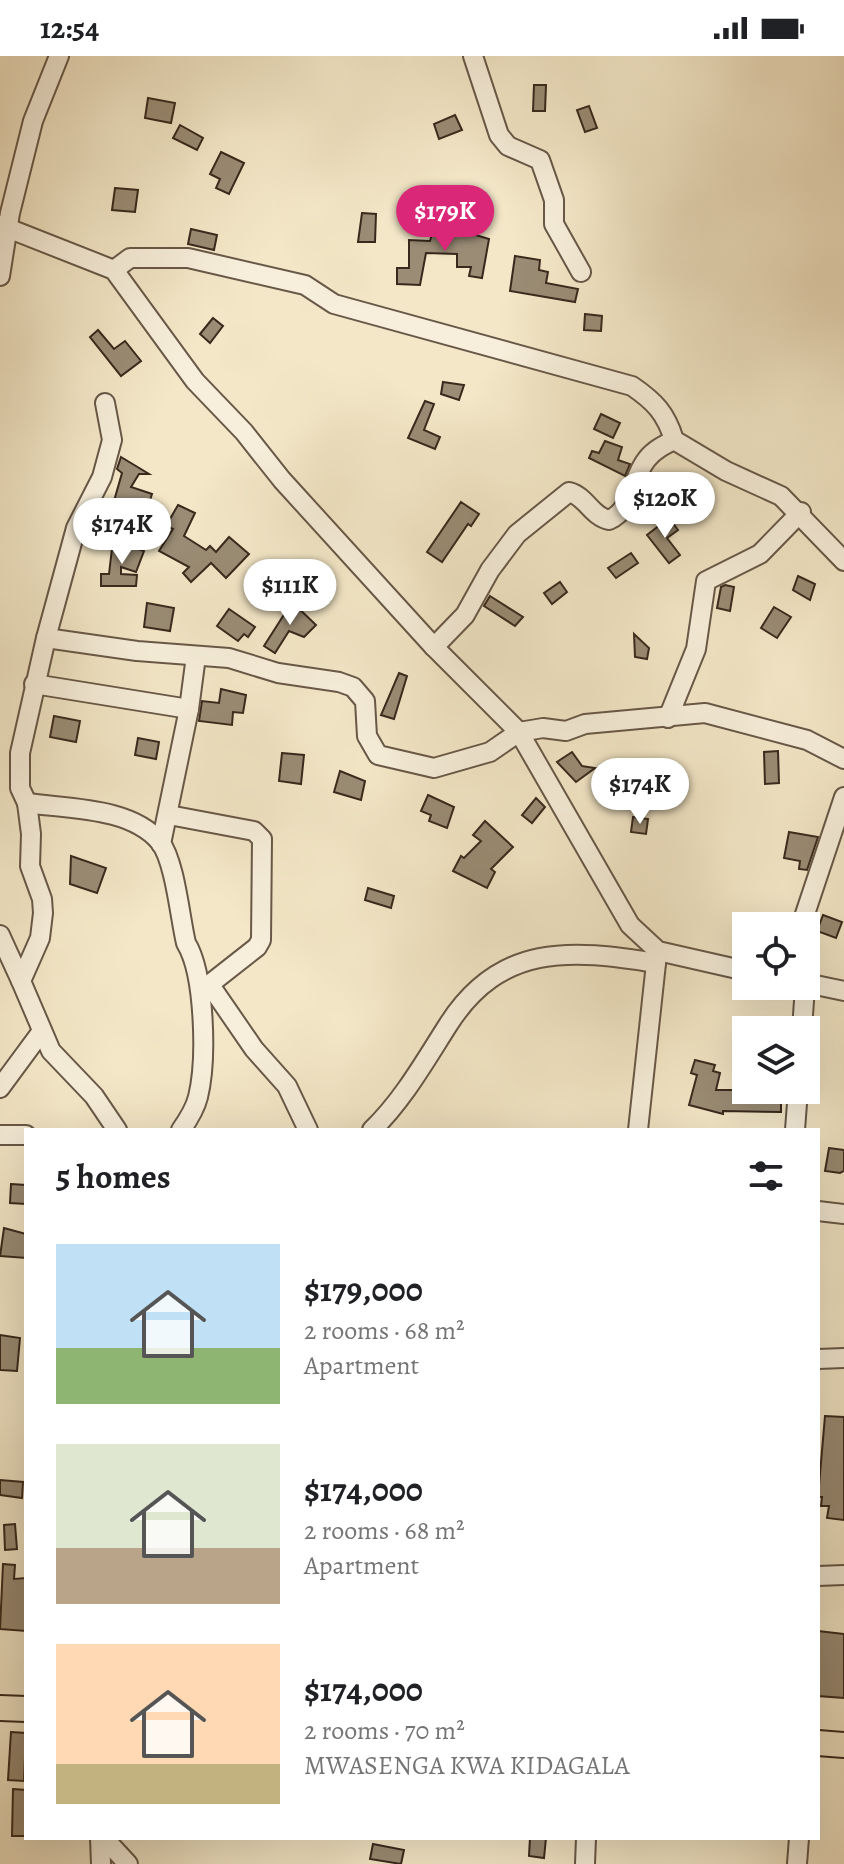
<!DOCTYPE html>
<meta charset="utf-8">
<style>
:root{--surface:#fff;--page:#f6f6f6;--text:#202124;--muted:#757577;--accent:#db2777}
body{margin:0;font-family:Alegreya,serif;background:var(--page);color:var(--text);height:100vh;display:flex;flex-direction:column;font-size:30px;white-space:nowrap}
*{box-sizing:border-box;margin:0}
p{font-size:26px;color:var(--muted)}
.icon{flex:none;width:44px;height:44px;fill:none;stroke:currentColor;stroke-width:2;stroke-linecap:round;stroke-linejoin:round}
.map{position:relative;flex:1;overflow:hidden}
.drawer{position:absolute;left:24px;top:1072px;width:796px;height:712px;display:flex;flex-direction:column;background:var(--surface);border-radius:0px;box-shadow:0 8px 32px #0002}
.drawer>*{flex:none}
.fabs{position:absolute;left:732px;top:856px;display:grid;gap:16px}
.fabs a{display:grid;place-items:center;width:88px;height:88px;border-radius:0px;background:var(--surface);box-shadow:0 8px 32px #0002;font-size:40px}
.price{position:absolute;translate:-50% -68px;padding:0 18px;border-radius:28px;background:#fff;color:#222;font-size:26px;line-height:52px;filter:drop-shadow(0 2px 4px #0008)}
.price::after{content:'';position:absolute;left:50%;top:48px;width:24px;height:18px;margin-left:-12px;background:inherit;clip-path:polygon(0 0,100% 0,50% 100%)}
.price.selected{background:var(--accent);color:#fff}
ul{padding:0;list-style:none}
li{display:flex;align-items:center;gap:24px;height:200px;padding:0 32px}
li span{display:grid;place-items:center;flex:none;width:224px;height:160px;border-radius:0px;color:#555}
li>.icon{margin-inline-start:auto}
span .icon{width:96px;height:96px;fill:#fffc;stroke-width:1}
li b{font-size:34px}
h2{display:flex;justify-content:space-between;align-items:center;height:96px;padding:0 32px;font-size:34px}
.status{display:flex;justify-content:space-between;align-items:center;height:56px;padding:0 40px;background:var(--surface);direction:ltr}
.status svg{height:22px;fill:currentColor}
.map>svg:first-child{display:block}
</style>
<div class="status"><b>12:54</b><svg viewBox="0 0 49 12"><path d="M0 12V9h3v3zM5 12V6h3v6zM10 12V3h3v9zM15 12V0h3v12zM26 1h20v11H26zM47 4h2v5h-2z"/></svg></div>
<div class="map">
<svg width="844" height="1808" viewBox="0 0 844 1808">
<rect width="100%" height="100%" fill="#f3e7c7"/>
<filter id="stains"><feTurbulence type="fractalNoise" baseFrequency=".0025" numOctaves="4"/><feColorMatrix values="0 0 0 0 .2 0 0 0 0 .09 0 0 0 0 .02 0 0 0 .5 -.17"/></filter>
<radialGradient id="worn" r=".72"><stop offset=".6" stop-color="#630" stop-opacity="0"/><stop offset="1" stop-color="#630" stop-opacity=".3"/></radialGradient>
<g fill="#9a8c75" stroke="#39291d" stroke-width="2">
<path d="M 534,29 L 546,29 L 545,55 L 533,55 Z"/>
<path d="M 148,42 L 175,47 L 171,67 L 145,62 Z"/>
<path d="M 589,50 L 597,72 L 585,76 L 577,54 Z"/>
<path d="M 455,59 L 462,74 L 439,83 L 434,68 Z"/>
<path d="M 180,69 L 203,82 L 197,94 L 173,82 Z"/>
<path d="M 221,96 L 244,107 L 229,138 L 216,132 L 220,123 L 210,118 Z"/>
<path d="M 115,132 L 138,134 L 135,156 L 112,154 Z"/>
<path d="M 362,157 L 376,158 L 375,186 L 358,186 Z"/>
<path d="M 435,167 L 489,183 L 482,222 L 469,220 L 471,211 L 457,211 L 457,198 L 426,197 L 420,229 L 397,228 L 397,212 L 409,212 L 409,184 L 430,185 Z"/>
<path d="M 191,173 L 217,179 L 214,194 L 188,188 Z"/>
<path d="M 515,200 L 540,204 L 539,214 L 548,216 L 546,227 L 578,233 L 575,246 L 510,235 Z"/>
<path d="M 585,258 L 602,260 L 601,275 L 584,274 Z"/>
<path d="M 213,262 L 223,270 L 210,287 L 200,278 Z"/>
<path d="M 98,274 L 114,293 L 125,285 L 141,305 L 121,320 L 90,281 Z"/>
<path d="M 443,326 L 464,329 L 459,344 L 441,338 Z"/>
<path d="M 425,345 L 434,348 L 424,374 L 440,381 L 435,393 L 408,382 Z"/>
<path d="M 601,358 L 620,367 L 613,382 L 594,373 Z"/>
<path d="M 605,385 L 622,391 L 618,404 L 630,408 L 625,420 L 589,402 L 592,395 L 599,397 Z"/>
<path d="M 121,401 L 149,418 L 139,418 L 131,431 L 152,438 L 144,463 L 125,457 L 122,470 L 108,466 L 122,417 L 117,413 Z"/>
<path d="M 461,446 L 479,458 L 471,470 L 468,468 L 442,506 L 427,496 Z"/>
<path d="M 178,449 L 195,457 L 184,480 L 206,494 L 210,490 L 216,496 L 229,481 L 249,498 L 226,522 L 211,507 L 191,526 L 183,517 L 189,511 L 159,495 L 173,473 L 166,470 Z"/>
<path d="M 669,462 L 678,474 L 667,482 L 680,499 L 669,507 L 647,479 Z"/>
<path d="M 113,484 L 144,495 L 136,516 L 121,511 L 121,518 L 137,519 L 136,530 L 101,530 L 101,518 L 109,518 Z"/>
<path d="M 631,497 L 638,507 L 616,522 L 608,512 Z"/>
<path d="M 798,520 L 815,528 L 810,544 L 793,534 Z"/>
<path d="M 560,526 L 567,536 L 552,548 L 544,537 Z"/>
<path d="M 725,529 L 734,531 L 730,555 L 717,552 L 721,531 Z"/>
<path d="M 490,540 L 523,561 L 515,570 L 484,550 Z"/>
<path d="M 292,546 L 316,569 L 304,581 L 289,575 L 275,597 L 264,590 Z"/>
<path d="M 147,547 L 174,552 L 170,575 L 144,571 Z"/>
<path d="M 774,551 L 791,561 L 777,582 L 761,572 Z"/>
<path d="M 229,553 L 255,571 L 248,581 L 244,578 L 238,585 L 217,570 Z"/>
<path d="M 634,578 L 649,592 L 647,603 L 635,601 Z"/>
<path d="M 399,617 L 407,620 L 394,663 L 381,659 Z"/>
<path d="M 221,633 L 246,639 L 243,657 L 233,656 L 232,669 L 199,665 L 202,645 L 219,647 Z"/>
<path d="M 54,660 L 80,665 L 76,686 L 50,681 Z"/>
<path d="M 138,682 L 159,686 L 156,703 L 135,699 Z"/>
<path d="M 778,695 L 779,727 L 765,728 L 764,696 Z"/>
<path d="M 572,696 L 582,710 L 595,712 L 576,726 L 557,706 Z"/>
<path d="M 282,697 L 304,699 L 301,728 L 279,725 Z"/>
<path d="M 340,715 L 365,725 L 361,744 L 334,736 Z"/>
<path d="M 428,739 L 454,751 L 447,772 L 429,765 L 431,759 L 421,755 Z"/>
<path d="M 536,742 L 545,751 L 532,767 L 522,759 Z"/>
<path d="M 633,761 L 648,763 L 646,778 L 631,776 Z"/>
<path d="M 485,765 L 513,791 L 491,813 L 495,816 L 487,832 L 453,815 L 461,800 L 464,802 L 481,785 L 473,779 Z"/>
<path d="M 789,776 L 818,781 L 807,814 L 799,813 L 800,805 L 784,802 Z"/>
<path d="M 71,800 L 106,812 L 97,837 L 70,828 Z"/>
<path d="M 368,832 L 394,840 L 391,852 L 365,844 Z"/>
<path d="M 823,859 L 842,866 L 836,882 L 817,875 Z"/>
<path d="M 695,1004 L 715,1009 L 713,1015 L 720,1017 L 716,1034 L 781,1034 L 781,1056 L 723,1055 L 723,1058 L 689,1049 L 697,1019 L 691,1017 Z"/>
<path d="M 829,1092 L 844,1094 L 844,1115 L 840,1117 L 825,1115 Z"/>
<path d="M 11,1128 L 26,1129 L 26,1148 L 10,1147 Z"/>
<path d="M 4,1172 L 26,1178 L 26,1202 L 0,1200 Z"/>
<path d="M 0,1279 L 20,1282 L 17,1315 L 0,1314 Z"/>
<path d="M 825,1360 L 844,1361 L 844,1464 L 827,1462 L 829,1450 L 821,1450 L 822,1441 L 818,1441 Z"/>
<path d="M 0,1424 L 23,1426 L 22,1442 L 0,1439 Z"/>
<path d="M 15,1468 L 17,1493 L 5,1494 L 4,1469 Z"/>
<path d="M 3,1508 L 15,1509 L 14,1523 L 26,1522 L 26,1575 L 0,1573 Z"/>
<path d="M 818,1575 L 844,1578 L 844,1642 L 818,1640 Z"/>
<path d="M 11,1676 L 26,1677 L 24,1725 L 8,1724 Z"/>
<path d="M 13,1733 L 26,1734 L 26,1780 L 12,1780 Z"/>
<path d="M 530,1782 L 546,1782 L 544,1802 L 529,1800 Z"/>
<path d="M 373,1788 L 404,1794 L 401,1808 L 370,1803 Z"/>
</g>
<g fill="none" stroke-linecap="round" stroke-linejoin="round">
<g stroke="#685848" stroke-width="22">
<g id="minor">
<path d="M 473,0 L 499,79 L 508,90 L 540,104 L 554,144 L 554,168 L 581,216"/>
<path d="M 0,169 L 114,214 L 195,325 L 244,376 L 282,424 L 434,591 L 519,676 L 630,869 L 658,895 L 746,915"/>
<path d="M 114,214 L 130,202 L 188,202 L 305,229 L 334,248 L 632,330 C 654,345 666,357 674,384 L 726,415 L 781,440 L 844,505"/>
<path d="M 0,220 L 10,157 L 33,65 L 59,0"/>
<path d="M 46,582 L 76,472 L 102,421 L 112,384 L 105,347"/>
<path d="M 434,591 L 465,559 L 490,514 L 517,478 L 569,436 C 586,440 591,460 609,464 C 634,453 631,422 647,403 C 654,394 664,389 674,384"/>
<path d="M 34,628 L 189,653"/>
<path d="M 668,662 L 696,593 L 706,525 L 760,498 L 801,456"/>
<path d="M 27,747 C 68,753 131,751 160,786 C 175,805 180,862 186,887 C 205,918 207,1004 198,1041 C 195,1053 188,1064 181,1074"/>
<path d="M 169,759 L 254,775 L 262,783 L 261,884 L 257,891 L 201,935"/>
<path d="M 161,788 L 189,653 L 196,600"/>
<path d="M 801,870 L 844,741"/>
<path d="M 0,879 L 21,925"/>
<path d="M 806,927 L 844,935"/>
<path d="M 210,929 L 254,993 L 287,1030 L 308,1074"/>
<path d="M 802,974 L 805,930"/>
<path d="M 0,1032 L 42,975"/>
<path d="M 117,1074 L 94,1040 L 51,995 L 21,925 L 40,882 L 43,857 L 42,843 L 30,810 L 31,778 L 27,747 L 20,732 L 20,697 L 46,582 L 137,595 L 229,602 L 278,617 L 339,626 L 353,631 L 365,645 L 367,680 L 378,699 L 434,712 L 490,696 L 519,676 L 543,672 L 566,675 L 585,668 L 705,657 L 807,684 L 844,703"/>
<path d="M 372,1074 C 403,1044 425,1005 448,969 C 500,887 571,893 656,907"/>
<path d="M 638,1074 L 657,898"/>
<path d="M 795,1074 L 798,1034"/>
<path d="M 0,1079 L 26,1079"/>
<path d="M 818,1155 L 844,1158"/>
<path d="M 818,1303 L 844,1302"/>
<path d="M 818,1520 L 844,1519"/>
<path d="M 100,1782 L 101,1808"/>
<path d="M 104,1782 L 128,1808"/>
<path d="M 585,1808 L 586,1782"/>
<path d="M 797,1808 L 799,1782"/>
</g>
</g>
<g stroke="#39291d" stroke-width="28">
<g id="major">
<path d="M 0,1652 L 26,1653"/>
<path d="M 818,1687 L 844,1689"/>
</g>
</g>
<use href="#minor" stroke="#f7efdb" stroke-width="18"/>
<use href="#major" stroke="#f3e7c7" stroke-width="24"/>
</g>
<rect width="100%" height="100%" filter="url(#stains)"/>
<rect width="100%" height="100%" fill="url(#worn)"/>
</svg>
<div class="fabs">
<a><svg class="icon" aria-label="locate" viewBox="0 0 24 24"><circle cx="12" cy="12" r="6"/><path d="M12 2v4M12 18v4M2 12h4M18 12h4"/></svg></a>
<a><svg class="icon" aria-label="layers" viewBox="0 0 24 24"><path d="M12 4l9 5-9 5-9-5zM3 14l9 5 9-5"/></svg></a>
</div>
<b class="price selected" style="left:445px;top:197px">$179K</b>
<b class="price" style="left:665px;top:484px">$120K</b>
<b class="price" style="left:122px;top:510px">$174K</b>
<b class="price" style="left:290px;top:571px">$111K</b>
<b class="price" style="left:640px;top:770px">$174K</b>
<section class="drawer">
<h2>5 homes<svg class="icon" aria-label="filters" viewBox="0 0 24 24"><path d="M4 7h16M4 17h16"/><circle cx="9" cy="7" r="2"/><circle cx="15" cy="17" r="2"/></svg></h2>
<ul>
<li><span style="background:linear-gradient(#bfe0f5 65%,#8fb573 0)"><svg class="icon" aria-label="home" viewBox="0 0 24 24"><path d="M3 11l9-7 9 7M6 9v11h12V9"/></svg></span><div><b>$179,000</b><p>2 rooms · 68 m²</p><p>Apartment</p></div></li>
<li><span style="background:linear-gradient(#dfe7d0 65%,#b9a48a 0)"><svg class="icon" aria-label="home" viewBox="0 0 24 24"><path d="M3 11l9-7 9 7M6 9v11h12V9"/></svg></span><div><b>$174,000</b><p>2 rooms · 68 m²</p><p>Apartment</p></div></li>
<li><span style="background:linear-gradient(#ffd9b3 75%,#c2b280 0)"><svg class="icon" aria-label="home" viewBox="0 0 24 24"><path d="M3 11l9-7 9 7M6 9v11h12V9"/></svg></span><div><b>$174,000</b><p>2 rooms · 70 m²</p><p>MWASENGA KWA KIDAGALA</p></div></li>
</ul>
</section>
</div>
